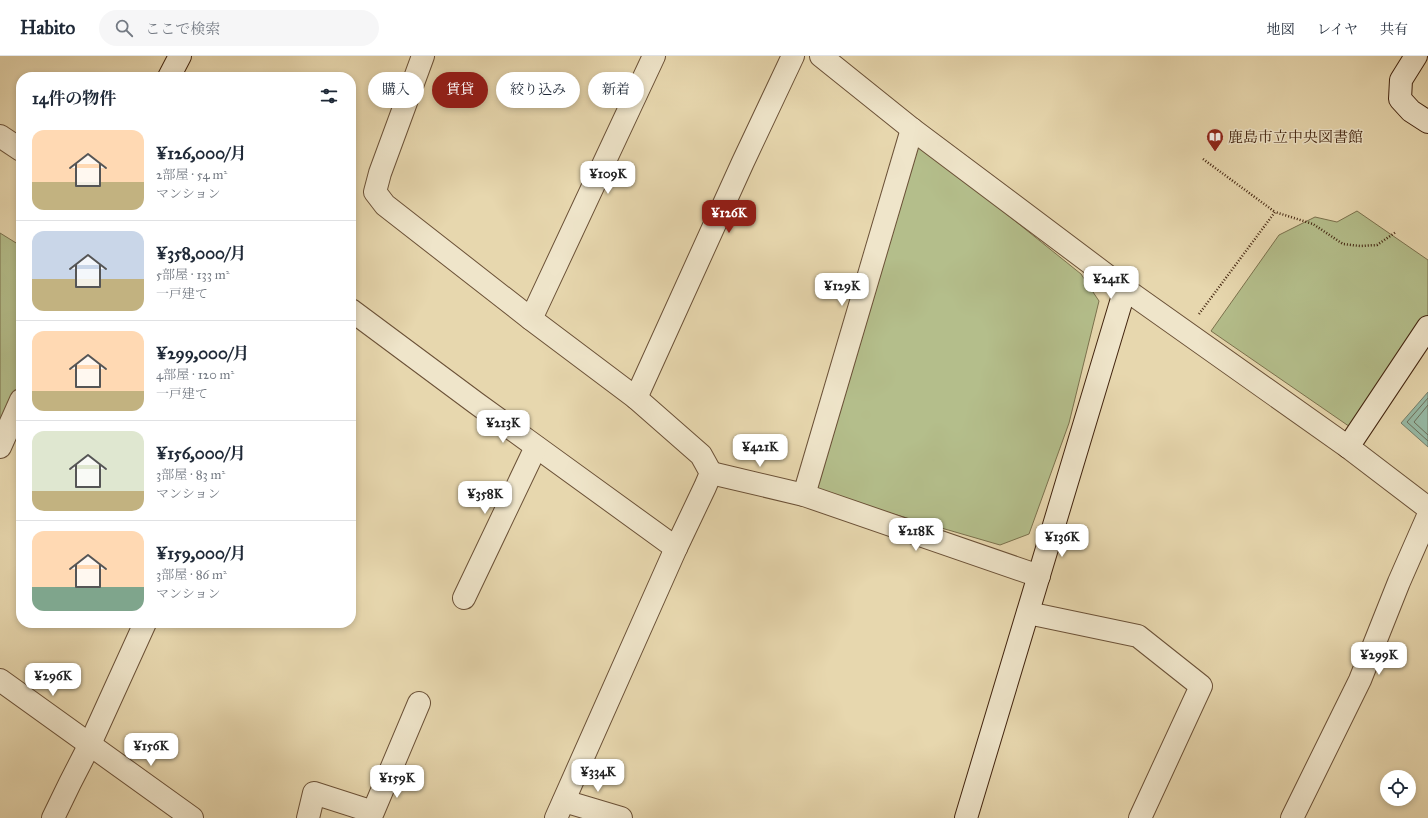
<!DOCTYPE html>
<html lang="ja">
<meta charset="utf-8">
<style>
:root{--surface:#fff;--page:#f6f6f7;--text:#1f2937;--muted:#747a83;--line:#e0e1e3;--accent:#8f2418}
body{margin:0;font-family:"IM FELL Great Primer","Noto Serif JP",serif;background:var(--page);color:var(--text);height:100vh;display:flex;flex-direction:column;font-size:15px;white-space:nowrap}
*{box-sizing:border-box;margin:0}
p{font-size:13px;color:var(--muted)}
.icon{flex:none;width:22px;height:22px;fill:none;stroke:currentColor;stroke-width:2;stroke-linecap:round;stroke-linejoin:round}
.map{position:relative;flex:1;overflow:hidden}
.panel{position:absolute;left:16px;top:16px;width:340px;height:556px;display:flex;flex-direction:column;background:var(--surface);border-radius:16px;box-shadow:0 2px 6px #0003}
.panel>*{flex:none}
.guide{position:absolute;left:368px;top:16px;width:380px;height:36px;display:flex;gap:8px}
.buttons{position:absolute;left:1380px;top:714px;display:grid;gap:8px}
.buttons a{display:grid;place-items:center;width:36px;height:36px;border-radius:50%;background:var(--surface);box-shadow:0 2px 6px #0003;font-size:20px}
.price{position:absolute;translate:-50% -34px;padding:0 9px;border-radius:8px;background:#fff;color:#222;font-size:13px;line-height:26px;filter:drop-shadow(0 1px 2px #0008)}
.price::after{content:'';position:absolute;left:50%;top:24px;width:12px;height:9px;margin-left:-6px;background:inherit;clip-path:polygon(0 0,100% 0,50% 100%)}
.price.active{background:var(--accent);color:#fff}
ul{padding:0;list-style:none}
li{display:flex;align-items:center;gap:12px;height:100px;padding:0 16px}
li+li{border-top:1px solid var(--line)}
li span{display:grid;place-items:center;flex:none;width:112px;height:80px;border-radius:12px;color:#555}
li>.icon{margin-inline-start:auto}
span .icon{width:48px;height:48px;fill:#fffc;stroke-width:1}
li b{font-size:17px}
h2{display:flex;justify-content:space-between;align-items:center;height:48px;padding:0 16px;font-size:17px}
.tag{padding:0 14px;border-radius:18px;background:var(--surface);box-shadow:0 2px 6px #0003;font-size:14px;line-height:36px}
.tag.active{background:var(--accent);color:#fff}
header{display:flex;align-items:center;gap:24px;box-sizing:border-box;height:56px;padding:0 20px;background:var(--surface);border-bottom:1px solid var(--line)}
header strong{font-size:19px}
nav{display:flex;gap:22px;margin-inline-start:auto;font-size:14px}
.search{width:280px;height:36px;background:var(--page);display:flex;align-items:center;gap:10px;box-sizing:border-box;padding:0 14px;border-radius:22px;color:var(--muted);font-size:15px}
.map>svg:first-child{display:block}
</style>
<header>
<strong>Habito</strong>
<div class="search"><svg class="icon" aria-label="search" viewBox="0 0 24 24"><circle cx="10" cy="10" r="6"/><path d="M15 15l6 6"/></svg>ここで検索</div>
<nav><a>地図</a><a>レイヤ</a><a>共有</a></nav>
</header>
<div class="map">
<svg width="1428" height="762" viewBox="0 0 1428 762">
<rect width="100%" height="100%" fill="#e7d7ae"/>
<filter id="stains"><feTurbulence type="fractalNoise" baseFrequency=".005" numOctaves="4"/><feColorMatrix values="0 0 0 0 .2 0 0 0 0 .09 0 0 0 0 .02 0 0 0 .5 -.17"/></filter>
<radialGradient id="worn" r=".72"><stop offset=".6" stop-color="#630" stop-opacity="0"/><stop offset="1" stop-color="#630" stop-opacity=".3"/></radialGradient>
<g fill="#b4be8b" stroke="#7b714d">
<path d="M 917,86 L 1081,218 L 1099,245 L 1069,367 L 1029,478 L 1000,489 L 814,435 Z"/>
<path d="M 1357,155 L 1428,204 L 1428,261 L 1353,373 L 1211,275 L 1279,179 L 1315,161 L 1337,166 Z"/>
<path d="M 0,177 L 21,190 L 21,323 L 0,371 Z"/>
</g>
<path fill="#97baa6" stroke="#757e6a" d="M 1428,336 L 1428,391 L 1401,367 Z"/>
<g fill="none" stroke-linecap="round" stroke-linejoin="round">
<g stroke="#6c6f5a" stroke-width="1">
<path d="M 1428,342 L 1407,366 L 1428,385"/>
<path d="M 1428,349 L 1414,366 L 1428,379"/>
</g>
<g stroke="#6b5137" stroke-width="24">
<g id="street">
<path d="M 423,0 L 380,117 L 375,136 L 385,149 L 531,263 L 636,342 L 701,399 L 711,417 L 705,431 L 676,492 L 556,762"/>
<path d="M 821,0 L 912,73 L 1125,233 L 1348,391 L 1428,452"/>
<path d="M 0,80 L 21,94"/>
<path d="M 351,254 L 476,347 L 676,492"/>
<path d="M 531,263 L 654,0"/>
<path d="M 636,342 L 743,106 L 793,0"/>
<path d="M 0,391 L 21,344"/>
<path d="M 711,417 L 804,439 L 1039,520"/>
<path d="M 804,439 L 912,73"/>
<path d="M 464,542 L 536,391"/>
<path d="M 1028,557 L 1138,580 L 1201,630 L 1140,762"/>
<path d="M 0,624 L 192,762"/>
<path d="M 564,745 L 621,762"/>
<path d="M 53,762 L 70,727 L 90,688 L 145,567"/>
<path d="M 308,762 L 314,737 L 373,756 L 419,647"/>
<path d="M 1292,762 L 1360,624 L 1399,526 L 1428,460"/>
</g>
</g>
<g stroke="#42240f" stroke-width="24">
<g id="secondary">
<path d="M 1416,0 L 1401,24 L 1400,43 L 1411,55 L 1428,66"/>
<path d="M 169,21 L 180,0"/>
<path d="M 1348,391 L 1428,271"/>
<path d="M 966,762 L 1125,233"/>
</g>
</g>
<g stroke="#42240f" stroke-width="2.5" stroke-dasharray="1 2" stroke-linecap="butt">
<path d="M 1203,103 L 1275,156"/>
<path d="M 1199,258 L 1275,156 L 1313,168 L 1343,188 L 1360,190 L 1377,189 L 1396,176"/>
</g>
<use href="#street" stroke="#efe5ca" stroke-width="22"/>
<use href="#secondary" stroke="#efe5ca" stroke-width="22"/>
</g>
<defs>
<g id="library-pin" transform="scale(0.9)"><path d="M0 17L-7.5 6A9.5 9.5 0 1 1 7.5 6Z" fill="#8f2418" stroke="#efe5ca"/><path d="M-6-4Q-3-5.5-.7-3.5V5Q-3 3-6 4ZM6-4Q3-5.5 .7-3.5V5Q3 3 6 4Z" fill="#fff"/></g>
</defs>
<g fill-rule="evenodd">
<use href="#library-pin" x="1215" y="81"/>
</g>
<g text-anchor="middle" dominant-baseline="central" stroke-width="3" stroke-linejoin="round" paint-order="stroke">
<g font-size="15" fill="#42240f" stroke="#efe5ca" text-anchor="start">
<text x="1228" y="81">鹿島市立中央図書館</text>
</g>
</g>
<rect width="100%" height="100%" filter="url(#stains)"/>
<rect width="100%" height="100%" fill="url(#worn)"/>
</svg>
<div class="buttons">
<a><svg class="icon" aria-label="locate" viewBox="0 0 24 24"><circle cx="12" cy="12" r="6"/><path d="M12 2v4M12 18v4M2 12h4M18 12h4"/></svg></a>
</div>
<b class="price" style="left:608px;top:139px">¥109K</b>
<b class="price active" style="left:729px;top:178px">¥126K</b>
<b class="price" style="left:1111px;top:244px">¥241K</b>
<b class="price" style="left:842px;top:251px">¥129K</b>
<b class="price" style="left:503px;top:388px">¥213K</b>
<b class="price" style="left:760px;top:412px">¥421K</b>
<b class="price" style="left:485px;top:459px">¥358K</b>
<b class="price" style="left:916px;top:496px">¥218K</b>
<b class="price" style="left:1062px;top:502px">¥136K</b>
<b class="price" style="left:1379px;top:620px">¥299K</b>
<b class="price" style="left:53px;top:641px">¥296K</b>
<b class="price" style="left:151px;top:711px">¥156K</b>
<b class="price" style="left:598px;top:737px">¥334K</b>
<b class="price" style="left:397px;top:743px">¥159K</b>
<div class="guide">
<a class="tag">購入</a>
<a class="tag active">賃貸</a>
<a class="tag">絞り込み</a>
<a class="tag">新着</a>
</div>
<section class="panel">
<h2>14件の物件<svg class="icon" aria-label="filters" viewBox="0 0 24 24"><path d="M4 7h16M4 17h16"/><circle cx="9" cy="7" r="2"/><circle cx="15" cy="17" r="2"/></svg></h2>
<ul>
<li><span style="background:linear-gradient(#ffd9b3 65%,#c2b280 0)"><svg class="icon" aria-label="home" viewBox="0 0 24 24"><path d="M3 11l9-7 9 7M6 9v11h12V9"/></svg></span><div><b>¥126,000/月</b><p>2部屋 · 54 m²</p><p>マンション</p></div></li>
<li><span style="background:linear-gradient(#c9d6e8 60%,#c2b280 0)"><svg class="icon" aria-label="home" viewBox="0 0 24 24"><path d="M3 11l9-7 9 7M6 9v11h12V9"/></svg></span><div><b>¥358,000/月</b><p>5部屋 · 133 m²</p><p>一戸建て</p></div></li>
<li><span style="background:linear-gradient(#ffd9b3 75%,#c2b280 0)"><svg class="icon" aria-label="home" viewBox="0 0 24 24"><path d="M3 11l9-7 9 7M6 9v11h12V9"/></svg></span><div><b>¥299,000/月</b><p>4部屋 · 120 m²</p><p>一戸建て</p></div></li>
<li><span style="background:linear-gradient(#dfe7d0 75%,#c2b280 0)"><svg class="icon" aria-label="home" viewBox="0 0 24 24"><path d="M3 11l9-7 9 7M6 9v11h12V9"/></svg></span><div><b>¥156,000/月</b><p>3部屋 · 83 m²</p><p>マンション</p></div></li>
<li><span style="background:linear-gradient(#ffd9b3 70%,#7fa58c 0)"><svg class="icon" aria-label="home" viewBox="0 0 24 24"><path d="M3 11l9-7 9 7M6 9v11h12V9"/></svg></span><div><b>¥159,000/月</b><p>3部屋 · 86 m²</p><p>マンション</p></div></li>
</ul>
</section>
</div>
